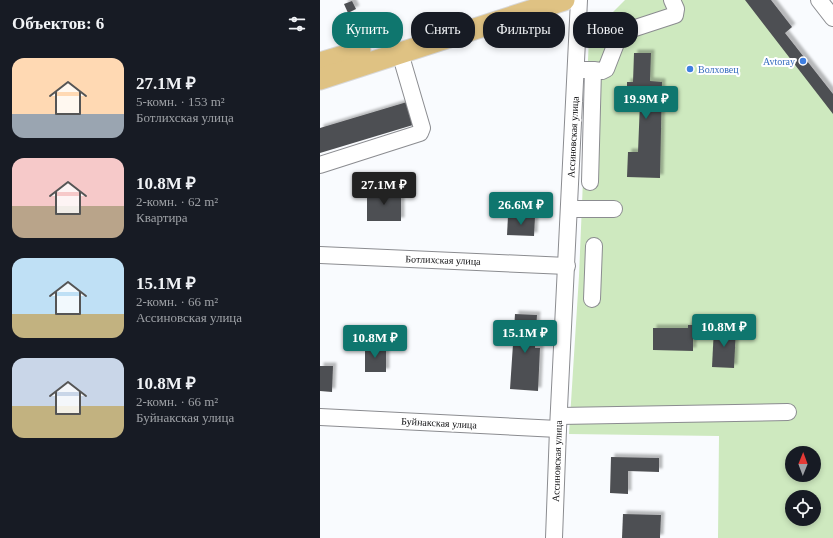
<!DOCTYPE html>
<html lang="ru">
<meta charset="utf-8">
<style>
:root{--surface:#171b24;--page:#20242c;--text:#f1f3f6;--muted:#9ea1a6;--accent:#0f766e}
body{margin:0;font-family:"Times New Roman",serif;background:var(--page);color:var(--text);height:100vh;display:flex;flex-direction:column;font-size:15px;white-space:nowrap}
*{box-sizing:border-box;margin:0}
p{font-size:13px;color:var(--muted)}
.icon{flex:none;width:22px;height:22px;fill:none;stroke:currentColor;stroke-width:2;stroke-linecap:round;stroke-linejoin:round}
.map{position:relative;flex:1;overflow:hidden}
.details{display:flex;flex-direction:column;background:var(--surface);width:320px}
.details>*{flex:none}
.top-card{position:absolute;left:12px;top:12px;width:380px;height:36px;display:flex;gap:8px}
.needle{width:26px;rotate:1deg}
.controls{position:absolute;left:465px;top:446px;display:grid;gap:8px}
.controls a{display:grid;place-items:center;width:36px;height:36px;border-radius:50%;background:var(--surface);box-shadow:0 2px 6px #0003;font-size:20px}
.price{position:absolute;translate:-50% -34px;padding:0 9px;border-radius:4px;background:var(--accent);color:#fff;font-size:13px;line-height:26px;filter:drop-shadow(0 1px 2px #0008)}
.price::after{content:'';position:absolute;left:50%;top:24px;width:12px;height:9px;margin-left:-6px;background:inherit;clip-path:polygon(0 0,100% 0,50% 100%)}
.price.selected{background:#222;color:#fff}
ul{padding:0;list-style:none}
li{display:flex;align-items:center;gap:12px;height:100px;padding:0 12px}
li span{display:grid;place-items:center;flex:none;width:112px;height:80px;border-radius:12px;color:#555}
li>.icon{margin-inline-start:auto}
span .icon{width:48px;height:48px;fill:#fffc;stroke-width:1}
li b{font-size:17px}
h2{display:flex;justify-content:space-between;align-items:center;height:48px;padding:0 12px;font-size:17px}
.pill{padding:0 14px;border-radius:16px;background:var(--surface);box-shadow:0 2px 6px #0003;font-size:14px;line-height:36px}
.pill.selected{background:var(--accent);color:#fff}
main{display:flex;flex:1;min-height:0}
.map>svg:first-child{display:block}
</style>
<main>
<section class="details">
<h2>Объектов: 6<svg class="icon" aria-label="filters" viewBox="0 0 24 24"><path d="M4 7h16M4 17h16"/><circle cx="9" cy="7" r="2"/><circle cx="15" cy="17" r="2"/></svg></h2>
<ul>
<li><span style="background:linear-gradient(#ffd9b3 70%,#9aa5b1 0)"><svg class="icon" aria-label="home" viewBox="0 0 24 24"><path d="M3 11l9-7 9 7M6 9v11h12V9"/></svg></span><div><b>27.1M ₽</b><p>5-комн. · 153 m²</p><p>Ботлихская улица</p></div></li>
<li><span style="background:linear-gradient(#f6c9c9 60%,#b9a48a 0)"><svg class="icon" aria-label="home" viewBox="0 0 24 24"><path d="M3 11l9-7 9 7M6 9v11h12V9"/></svg></span><div><b>10.8M ₽</b><p>2-комн. · 62 m²</p><p>Квартира</p></div></li>
<li><span style="background:linear-gradient(#bfe0f5 70%,#c2b280 0)"><svg class="icon" aria-label="home" viewBox="0 0 24 24"><path d="M3 11l9-7 9 7M6 9v11h12V9"/></svg></span><div><b>15.1M ₽</b><p>2-комн. · 66 m²</p><p>Ассиновская улица</p></div></li>
<li><span style="background:linear-gradient(#c9d6e8 60%,#c2b280 0)"><svg class="icon" aria-label="home" viewBox="0 0 24 24"><path d="M3 11l9-7 9 7M6 9v11h12V9"/></svg></span><div><b>10.8M ₽</b><p>2-комн. · 66 m²</p><p>Буйнакская улица</p></div></li>
</ul>
</section>
<div class="map">
<svg width="513" height="538" viewBox="0 0 513 538">
<defs>
<filter id="shadow"><feDropShadow dx="3.5" dy="-3.5" stdDeviation="1" flood-color="#0004"/></filter>
</defs>
<rect width="100%" height="100%" fill="#f9fbfe"/>
<path fill="#cee9bf" fill-rule="evenodd" d="M 305,0 L 432,0 L 513,99 L 513,538 L 398,538 L 399,436 L 249,434 L 259,276 L 269,36 ZM 472,453 L 494,453 L 494,475 L 472,475 ZM 472,497 L 494,497 L 494,519 L 472,519 Z"/>
<g fill="#4e4f52" filter="url(#shadow)">
<path d="M 425,0 L 451,0 L 472,27 L 465,33 L 513,94 L 513,114 Z"/>
<path d="M 32,1 L 36,9 L 28,13 L 24,4 Z"/>
<path d="M 314,53 L 331,53 L 330,81 L 342,82 L 340,178 L 307,177 L 308,152 L 318,152 L 320,102 L 307,101 L 307,82 L 313,82 Z"/>
<path d="M 87,102 L 93,125 L 0,153 L 0,128 Z"/>
<rect x="47" y="192" width="34" height="29"/>
<path d="M 188,216 L 215,217 L 214,236 L 187,235 Z"/>
<path d="M 195,314 L 217,315 L 215,348 L 220,348 L 218,391 L 190,389 Z"/>
<path d="M 368,325 L 387,325 L 387,336 L 373,336 L 373,351 L 333,350 L 333,328 L 368,328 Z"/>
<path d="M 394,327 L 416,328 L 414,368 L 392,367 Z"/>
<path d="M 45,345 L 66,346 L 66,372 L 45,372 Z"/>
<path d="M 0,366 L 13,366 L 12,392 L 0,391 Z"/>
<path d="M 291,457 L 339,458 L 339,472 L 308,471 L 308,494 L 290,493 Z"/>
<path d="M 303,514 L 341,515 L 340,538 L 302,538 Z"/>
</g>
<g fill="none" stroke-linecap="round" stroke-linejoin="round">
<g stroke="#8b8c90" stroke-width="18">
<g id="minor">
<path d="M 499,0 L 513,18"/>
<path d="M 256,70 L 273,70 L 270,182"/>
<path d="M 273,70 L 282,71 L 286,69 L 300,33 L 355,15 L 356,9 L 352,0"/>
<path d="M 0,165 L 100,133 L 102,128 L 80,53"/>
<path d="M 249,209 L 294,209"/>
<path d="M 0,255 L 247,266"/>
<path d="M 272,299 L 274,246"/>
<path d="M 239,416 L 468,412"/>
<path d="M 0,417 L 238,429"/>
<path d="M 234,538 L 238,429 L 259,0"/>
</g>
</g>
<g stroke="#d8d8d9" stroke-width="23">
<g id="major">
<path d="M 0,63 L 40,51"/>
<path d="M 0,79 L 244,0"/>
</g>
</g>
<use href="#minor" stroke="#fff" stroke-width="16"/>
<use href="#major" stroke="#dfc283" stroke-width="21"/>
</g>
<g fill="#3f7fe0" stroke="#fff" stroke-width="1.5">
<circle cx="483" cy="61" r="4"/>
<circle cx="370" cy="69" r="4"/>
</g>
<g text-anchor="middle" dominant-baseline="central" stroke-width="4" stroke-linejoin="round" paint-order="stroke">
<g font-size="10" fill="#366cbe" stroke="#fff" text-anchor="end">
<text x="475" y="61">Avtoray</text>
<text x="378" y="69" text-anchor="start">Волховец</text>
</g>
<g font-size="10" fill="#0d0d0f" stroke="#fff">
<text transform="translate(253 137) rotate(-87)">Ассиновская улица</text>
<text transform="translate(123 260) rotate(2)">Ботлихская улица</text>
<text transform="translate(119 423) rotate(3)">Буйнакская улица</text>
<text transform="translate(237 461) rotate(-88)">Ассиновская улица</text>
</g>
</g>
</svg>
<div class="controls">
<a><svg class="needle" viewBox="-14 -14 28 28"><path d="M0-13l5 13h-10z" fill="#e53935"/><path d="M0 13l5-13h-10z" fill="#9ea1a6"/></svg></a>
<a><svg class="icon" aria-label="locate" viewBox="0 0 24 24"><circle cx="12" cy="12" r="6"/><path d="M12 2v4M12 18v4M2 12h4M18 12h4"/></svg></a>
</div>
<b class="price" style="left:326px;top:120px">19.9M ₽</b>
<b class="price selected" style="left:64px;top:206px">27.1M ₽</b>
<b class="price" style="left:201px;top:226px">26.6M ₽</b>
<b class="price" style="left:404px;top:348px">10.8M ₽</b>
<b class="price" style="left:205px;top:354px">15.1M ₽</b>
<b class="price" style="left:55px;top:359px">10.8M ₽</b>
<div class="top-card">
<a class="pill selected">Купить</a>
<a class="pill">Снять</a>
<a class="pill">Фильтры</a>
<a class="pill">Новое</a>
</div>
</div>
</main>
